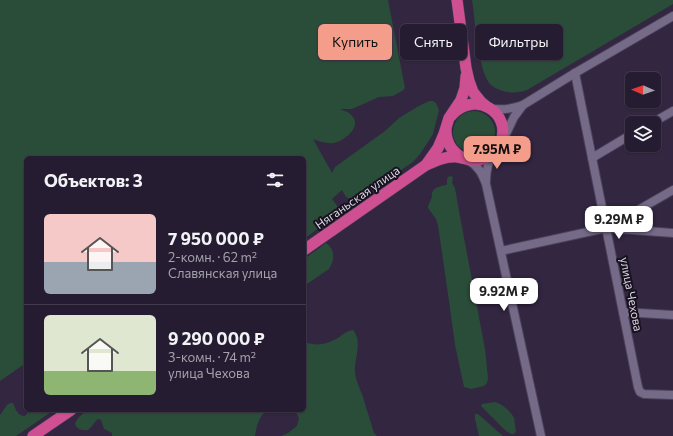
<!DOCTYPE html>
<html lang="ru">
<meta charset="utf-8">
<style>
:root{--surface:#261c31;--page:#2e2539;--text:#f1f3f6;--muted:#a4a1ab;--line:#423a4d;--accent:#f49d8b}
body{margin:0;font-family:Commissioner,sans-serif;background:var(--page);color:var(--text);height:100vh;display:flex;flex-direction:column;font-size:15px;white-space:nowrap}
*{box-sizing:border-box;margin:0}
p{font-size:13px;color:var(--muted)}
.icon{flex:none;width:22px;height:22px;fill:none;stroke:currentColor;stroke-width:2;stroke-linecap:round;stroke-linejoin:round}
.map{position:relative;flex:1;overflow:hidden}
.drawer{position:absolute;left:24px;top:156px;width:282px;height:256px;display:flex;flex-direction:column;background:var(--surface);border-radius:6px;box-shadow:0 1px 3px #0004,0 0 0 1px var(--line)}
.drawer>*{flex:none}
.top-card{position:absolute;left:318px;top:24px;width:295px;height:36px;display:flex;gap:8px}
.needle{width:26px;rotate:272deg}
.buttons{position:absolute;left:625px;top:72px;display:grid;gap:8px}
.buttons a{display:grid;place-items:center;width:36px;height:36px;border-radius:6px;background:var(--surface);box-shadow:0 1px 3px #0004,0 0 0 1px var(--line);font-size:20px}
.price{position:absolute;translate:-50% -34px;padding:0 9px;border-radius:8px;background:#fff;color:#222;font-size:13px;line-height:26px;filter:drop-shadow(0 1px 2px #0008)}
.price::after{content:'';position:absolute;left:50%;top:24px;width:12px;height:9px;margin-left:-6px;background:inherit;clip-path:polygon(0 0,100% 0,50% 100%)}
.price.selected{background:var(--accent);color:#111}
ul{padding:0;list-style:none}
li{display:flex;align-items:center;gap:12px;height:100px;padding:0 20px}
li+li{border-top:1px solid var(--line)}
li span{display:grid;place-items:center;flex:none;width:112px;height:80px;border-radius:6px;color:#555}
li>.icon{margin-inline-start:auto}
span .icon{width:48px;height:48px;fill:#fffc;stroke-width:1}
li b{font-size:17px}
h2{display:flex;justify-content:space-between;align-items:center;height:48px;padding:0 20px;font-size:17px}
.chip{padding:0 14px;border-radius:6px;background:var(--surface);box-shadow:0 1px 3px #0004,0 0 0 1px var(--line);font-size:14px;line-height:36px}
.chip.selected{background:var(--accent);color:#111}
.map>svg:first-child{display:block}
</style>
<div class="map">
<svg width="673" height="436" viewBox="0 0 673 436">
<rect width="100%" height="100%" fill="#322641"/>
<g fill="#2a4d39">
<path d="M 0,0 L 388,0 L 405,88 L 402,91 L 393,96 L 379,97 L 352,109 L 340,109 C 344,111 350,112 353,117 C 361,128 344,141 334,143 C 326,144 319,141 313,139 L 332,173 L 335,167 L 385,131 L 399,118 L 417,107 L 429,101 L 433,101 L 436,103 L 439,110 L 433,134 L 428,142 L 420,154 L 413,162 L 358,199 L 353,200 L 346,197 L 342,190 L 332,199 C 335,203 340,208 338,213 C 337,215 308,236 304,239 L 304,158 L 26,158 L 26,363 L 0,381 Z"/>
<path d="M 472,0 L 673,0 L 673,4 L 527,90 C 524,91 520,92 518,92 C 509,94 497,90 491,85 C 478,73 475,18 472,0 Z"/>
<circle cx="474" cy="132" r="21"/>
<path d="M 450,176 L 453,177 L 452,183 L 455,188 L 459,211 L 485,349 L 488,378 L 487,383 L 484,386 L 471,389 L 464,387 L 455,345 L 449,301 L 438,225 L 436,219 L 428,208 C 428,204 430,203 431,199 C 433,195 431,197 432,193 C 434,187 441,186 446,185 L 447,184 L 447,179 L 448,177 Z"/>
<path d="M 326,243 C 335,249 335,260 329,269 L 304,286 L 304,259 Z"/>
<path d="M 353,330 C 363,342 354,359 355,373 C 356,380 359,387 362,394 C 366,407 370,420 374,433 L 377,436 L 281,436 L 288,433 L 297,426 L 299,418 L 295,410 L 304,410 L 304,342 C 315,346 326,345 336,339 C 342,336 345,331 353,330 Z"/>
<path d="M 495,402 C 502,404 511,411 514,418 C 515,422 515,427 516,431 L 514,434 L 511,434 L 506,431 L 481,406 L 482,404 Z"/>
<path d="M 10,403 L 13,403 C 16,409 17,416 25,416 L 29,411 L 32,411 L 35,410 L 54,410 L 16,436 L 0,436 L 0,415 L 7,405 Z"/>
<path d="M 87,410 L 268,410 C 258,416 257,426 255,436 L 112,436 L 112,433 L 104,429 L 101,420 L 98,419 C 94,422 92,427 88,430 C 82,430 76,430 75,423 L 79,417 Z"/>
<path d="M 475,414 L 478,414 L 503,436 L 479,436 L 475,419 Z"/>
</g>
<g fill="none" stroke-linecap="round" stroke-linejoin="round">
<g stroke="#4c4259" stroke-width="10">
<g id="minor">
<path d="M 575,73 L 638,387 L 640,392 L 644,394 L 673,395"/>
<path d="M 489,108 C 501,111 512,109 523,105 L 575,73 L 673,16"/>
<path d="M 652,123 L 673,111"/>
<path d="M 504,138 L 514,117 L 523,105"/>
<path d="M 592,158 L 632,134"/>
<path d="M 468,160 C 478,166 482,173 486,184 L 541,436"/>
<path d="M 486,181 C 486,171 488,161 494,152"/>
<path d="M 607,228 L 673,190"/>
<path d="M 501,251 L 606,228 L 673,233"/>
<path d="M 623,312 L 673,315"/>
</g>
</g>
<g stroke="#4c4259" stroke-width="12">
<g id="highway">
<path d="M 457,0 L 466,68 L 469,81 L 473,92 L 481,102 L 486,106"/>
<path d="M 446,130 C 446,143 452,152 463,158"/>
<path d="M 426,165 L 438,148 L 444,134 L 449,118 L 461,100 L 465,88 L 466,76"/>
<path d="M 304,250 L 426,165 C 434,162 442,157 452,157 C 458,156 464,159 470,160 C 482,162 495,155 500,144 C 514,112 473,89 451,116"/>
<path d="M 33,436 L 71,410"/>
</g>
</g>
<use href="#minor" stroke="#766a89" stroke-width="8"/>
<use href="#highway" stroke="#ce5092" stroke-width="11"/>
</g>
<g text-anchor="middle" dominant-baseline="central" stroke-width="4" stroke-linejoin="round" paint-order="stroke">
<g font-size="12" fill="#dcd5e6" stroke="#17121e">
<text transform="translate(357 197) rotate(-35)">Няганьская улица</text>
<text transform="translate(632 294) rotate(79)">улица Чехова</text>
</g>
</g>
</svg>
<div class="buttons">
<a><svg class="needle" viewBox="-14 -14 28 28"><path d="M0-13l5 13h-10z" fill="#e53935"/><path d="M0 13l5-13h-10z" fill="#a4a1ab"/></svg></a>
<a><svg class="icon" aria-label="layers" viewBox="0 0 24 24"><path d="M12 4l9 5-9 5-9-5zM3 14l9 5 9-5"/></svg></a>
</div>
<b class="price selected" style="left:497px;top:170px">7.95M ₽</b>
<b class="price" style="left:619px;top:240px">9.29M ₽</b>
<b class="price" style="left:504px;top:312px">9.92M ₽</b>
<div class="top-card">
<a class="chip selected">Купить</a>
<a class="chip">Снять</a>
<a class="chip">Фильтры</a>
</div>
<section class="drawer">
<h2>Объектов: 3<svg class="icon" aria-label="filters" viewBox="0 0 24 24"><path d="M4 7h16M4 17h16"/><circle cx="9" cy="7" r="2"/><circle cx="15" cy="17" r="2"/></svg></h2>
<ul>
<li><span style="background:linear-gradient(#f6c9c9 60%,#9aa5b1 0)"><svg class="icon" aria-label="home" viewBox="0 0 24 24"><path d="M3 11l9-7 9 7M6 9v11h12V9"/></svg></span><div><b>7 950 000 ₽</b><p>2-комн. · 62 m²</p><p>Славянская улица</p></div></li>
<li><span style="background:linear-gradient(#dfe7d0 70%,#8fb573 0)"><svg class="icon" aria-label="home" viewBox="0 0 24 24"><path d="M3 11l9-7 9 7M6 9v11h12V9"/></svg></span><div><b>9 290 000 ₽</b><p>3-комн. · 74 m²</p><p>улица Чехова</p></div></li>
</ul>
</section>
</div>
